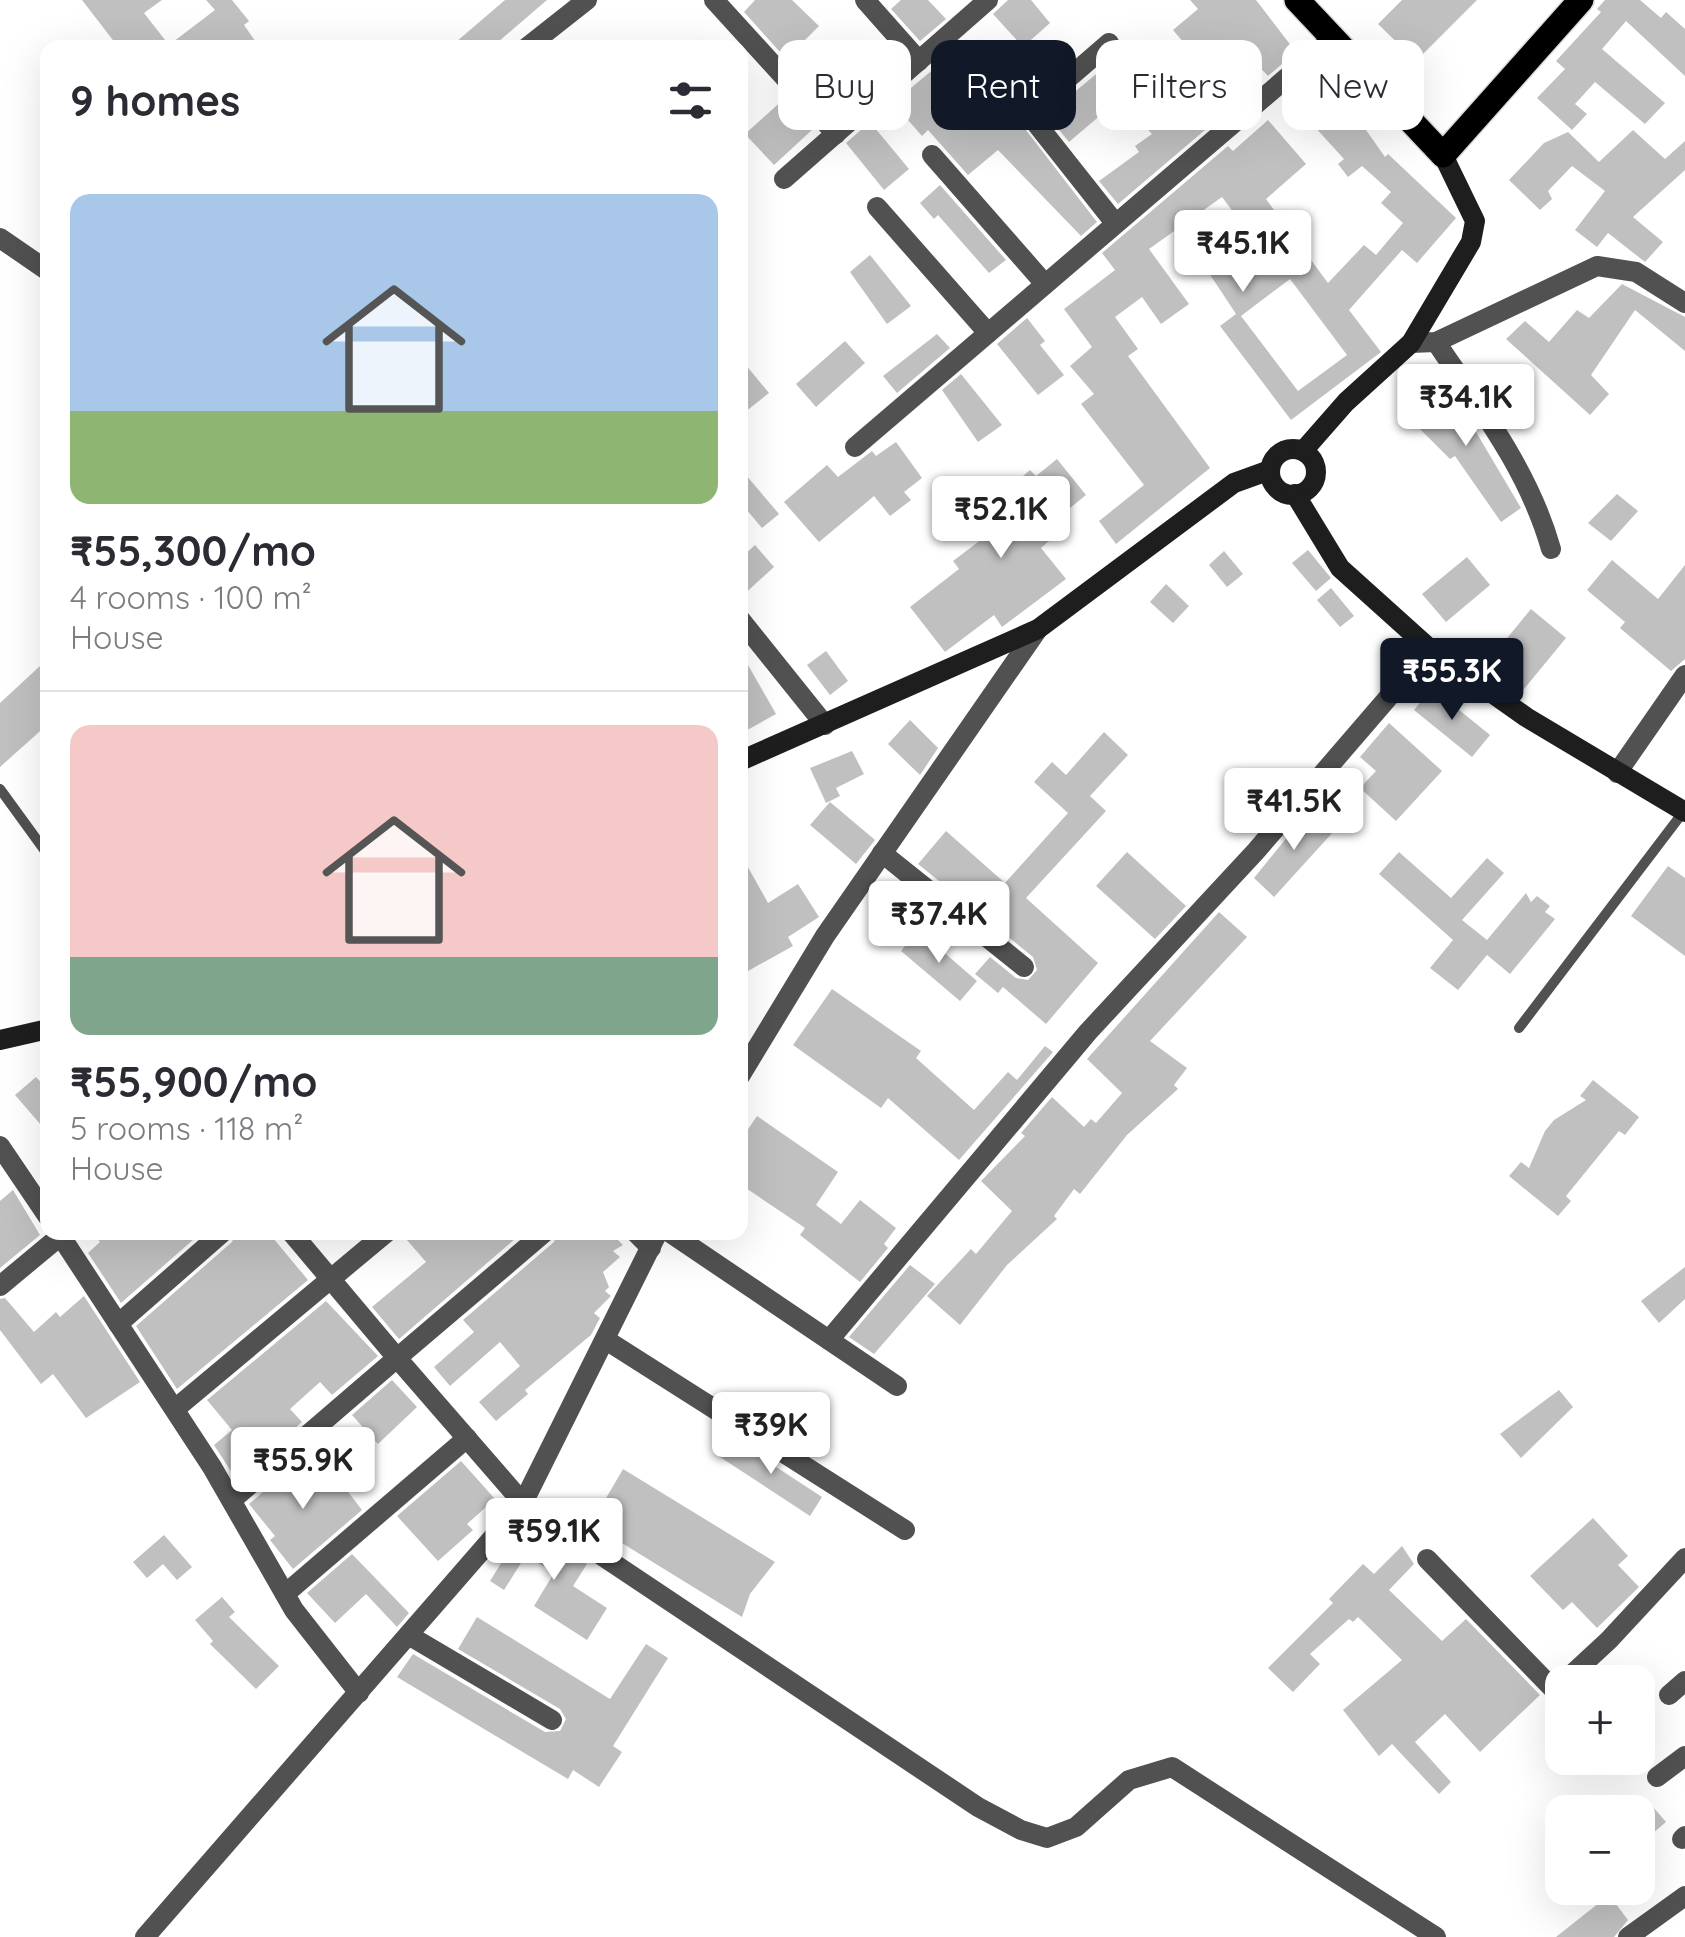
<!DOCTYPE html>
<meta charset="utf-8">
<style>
:root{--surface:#fff;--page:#f2f2f3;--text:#2b2b33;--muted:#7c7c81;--line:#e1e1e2;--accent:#111827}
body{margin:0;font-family:Quicksand,sans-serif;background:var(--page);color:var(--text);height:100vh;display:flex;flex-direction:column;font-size:38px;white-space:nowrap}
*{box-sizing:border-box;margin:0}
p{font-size:32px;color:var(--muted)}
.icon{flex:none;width:55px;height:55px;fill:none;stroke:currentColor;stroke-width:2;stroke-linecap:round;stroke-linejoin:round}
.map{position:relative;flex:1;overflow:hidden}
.drawer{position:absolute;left:40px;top:40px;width:708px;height:1200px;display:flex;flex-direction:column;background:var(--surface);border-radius:20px;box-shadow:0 10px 40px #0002}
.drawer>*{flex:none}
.hud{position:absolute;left:778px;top:40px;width:758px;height:90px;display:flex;gap:20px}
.tools{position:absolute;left:1545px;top:1665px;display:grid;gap:20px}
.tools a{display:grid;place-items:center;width:110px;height:110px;border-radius:20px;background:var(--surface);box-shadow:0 10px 40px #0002;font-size:50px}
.price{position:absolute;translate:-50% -85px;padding:0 22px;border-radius:10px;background:#fff;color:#222;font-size:32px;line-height:65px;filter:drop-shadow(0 2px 5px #0008)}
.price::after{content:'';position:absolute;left:50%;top:60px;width:30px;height:22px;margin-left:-15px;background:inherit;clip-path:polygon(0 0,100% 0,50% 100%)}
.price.on{background:var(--accent);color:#fff}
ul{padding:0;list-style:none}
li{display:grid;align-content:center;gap:20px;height:530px;padding:0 30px}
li+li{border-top:2px solid var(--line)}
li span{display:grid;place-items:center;height:310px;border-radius:20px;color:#555}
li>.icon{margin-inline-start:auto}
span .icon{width:180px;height:180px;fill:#fffc;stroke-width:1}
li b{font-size:42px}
h2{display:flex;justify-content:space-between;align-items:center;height:120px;padding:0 30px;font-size:42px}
.tag{padding:0 35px;border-radius:20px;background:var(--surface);box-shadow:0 10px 40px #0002;font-size:35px;line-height:90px}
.tag.on{background:var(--accent);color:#fff}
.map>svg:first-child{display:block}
</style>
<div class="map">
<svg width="1685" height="1937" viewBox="0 0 1685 1937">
<rect width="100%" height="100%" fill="#fff"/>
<g fill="#c0c0c0" fill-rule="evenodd">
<path d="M 82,0 L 162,0 L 144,13 L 169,45 L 215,10 L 206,0 L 232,0 L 249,21 L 244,25 L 260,48 L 119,48 Z"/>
<path d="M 505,0 L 547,0 L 491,48 L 449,48 Z"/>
<path d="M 755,0 L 792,0 L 819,26 L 805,40 L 832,75 L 816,92 L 744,12 Z"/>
<path d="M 901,0 L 928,0 L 946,19 L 920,41 L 891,9 Z"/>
<path d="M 1008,0 L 1031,0 L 1050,23 L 1023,47 L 993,14 Z"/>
<path d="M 1190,0 L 1256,0 L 1296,52 L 1268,76 L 1234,40 L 1201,63 L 1173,30 L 1198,9 Z"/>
<path d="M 1402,0 L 1477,0 L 1416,61 L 1378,24 Z"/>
<path d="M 1605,0 L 1640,0 L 1661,18 L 1666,12 L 1685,29 L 1685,76 L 1626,21 L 1602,49 L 1665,103 L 1645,124 L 1595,82 L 1575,104 L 1587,114 L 1572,130 L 1537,98 L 1565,69 L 1556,61 L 1601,12 L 1597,9 Z"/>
<path d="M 1037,54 L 1054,73 L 1019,103 L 1015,116 L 1097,222 L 1081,236 L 998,150 L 968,175 L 928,130 L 922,136 L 893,103 L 936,67 L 979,118 L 1012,89 L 1005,81 Z"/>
<path d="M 1119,55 L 1177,125 L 1200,108 L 1212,124 L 1118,204 L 1099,181 L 1139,152 L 1135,146 L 1152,134 L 1124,103 L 1120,107 L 1116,102 L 1069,142 L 1047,115 Z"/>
<path d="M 1331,76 L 1364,111 L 1357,117 L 1385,157 L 1388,154 L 1456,218 L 1417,263 L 1402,250 L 1349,310 L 1381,352 L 1291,420 L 1220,326 L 1236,314 L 1197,255 L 1240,221 L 1222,197 L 1149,249 L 1189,304 L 1161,324 L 1142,297 L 1115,317 L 1138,349 L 1128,356 L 1210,468 L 1116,544 L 1099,521 L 1144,485 L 1081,404 L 1094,394 L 1070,366 L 1092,347 L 1064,309 L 1115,270 L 1102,253 L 1228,146 L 1233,151 L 1268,120 L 1306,164 L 1266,199 L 1328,283 L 1364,245 L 1376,255 L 1403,223 L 1381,203 L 1391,192 L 1362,166 L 1348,177 L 1338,164 L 1344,159 L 1293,103 ZM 1290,279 L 1347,355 L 1298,391 L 1241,316 Z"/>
<path d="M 785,98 L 813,129 L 774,165 L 745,134 Z"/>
<path d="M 870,122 L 909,169 L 884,190 L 846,143 Z"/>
<path d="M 1633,130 L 1665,159 L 1685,141 L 1685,170 L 1633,217 L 1663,242 L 1645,262 L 1608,233 L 1597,247 L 1575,230 L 1605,191 L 1572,166 L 1548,191 L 1552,199 L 1540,210 L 1509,180 L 1544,143 L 1568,132 L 1599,162 Z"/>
<path d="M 940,185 L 1006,260 L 989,273 L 938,215 L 934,219 L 920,203 Z"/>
<path d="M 870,255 L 911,306 L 887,324 L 850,272 Z"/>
<path d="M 1622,284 L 1685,317 L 1685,351 L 1635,310 L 1591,375 L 1609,394 L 1590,415 L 1506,339 L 1525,321 L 1549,342 L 1577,310 L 1589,318 Z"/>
<path d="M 1027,318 L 1045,341 L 1040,345 L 1064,375 L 1038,395 L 997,344 Z"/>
<path d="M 937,334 L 950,348 L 897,393 L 883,376 Z"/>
<path d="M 845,341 L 865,363 L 816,407 L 796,384 Z"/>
<path d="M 740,358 L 769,393 L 740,416 Z"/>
<path d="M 961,374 L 1002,425 L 978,442 L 942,390 Z"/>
<path d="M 1447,383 L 1521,508 L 1501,522 L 1455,456 L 1450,459 L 1411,420 Z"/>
<path d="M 896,442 L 922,478 L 904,492 L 911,500 L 890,516 L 874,496 L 819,542 L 784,502 L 827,465 L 838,477 L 872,451 L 876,456 Z"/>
<path d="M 1057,459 L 1086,495 L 1070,508 L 1064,500 L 1035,525 L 1049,541 L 1041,548 L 1066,579 L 1002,627 L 994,615 L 945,652 L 910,607 L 959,569 L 953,561 L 990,533 L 976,516 L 1030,470 L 1036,476 Z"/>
<path d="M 740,468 L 779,514 L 762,528 L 740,502 Z"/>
<path d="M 1617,494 L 1638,511 L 1611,541 L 1588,523 Z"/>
<path d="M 755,545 L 774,567 L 740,598 L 740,559 Z"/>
<path d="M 1308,550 L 1331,578 L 1316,591 L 1292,563 Z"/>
<path d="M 1224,551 L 1243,574 L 1227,587 L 1209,565 Z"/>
<path d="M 1467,557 L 1490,585 L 1446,622 L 1422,594 Z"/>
<path d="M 1612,560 L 1658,599 L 1685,565 L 1685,659 L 1671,671 L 1620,628 L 1625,622 L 1587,590 Z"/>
<path d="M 1166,584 L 1189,606 L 1173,623 L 1150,602 Z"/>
<path d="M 1331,588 L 1354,616 L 1340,627 L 1317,600 Z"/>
<path d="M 1531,609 L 1566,638 L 1519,695 L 1482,669 Z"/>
<path d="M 740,651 L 776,714 L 740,734 Z"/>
<path d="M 826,651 L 848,681 L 830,695 L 807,665 Z"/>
<path d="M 40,666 L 48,674 L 48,724 L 0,767 L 0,703 Z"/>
<path d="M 1432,688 L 1490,735 L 1472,757 L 1414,710 Z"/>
<path d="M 910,720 L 938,748 L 920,775 L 888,744 Z"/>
<path d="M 1389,723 L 1442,771 L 1396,821 L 1360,788 L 1376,771 L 1360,757 Z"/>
<path d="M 1104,732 L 1128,755 L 1090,796 L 1106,811 L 1026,898 L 1098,963 L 1046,1024 L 1003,987 L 998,993 L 975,974 L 990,957 L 1016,978 L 1028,980 L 1037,970 L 1033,957 L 918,864 L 946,831 L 1005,883 L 1068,813 L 1034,782 L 1052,762 L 1066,775 Z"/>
<path d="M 852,751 L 864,774 L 836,788 L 840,796 L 826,803 L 810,768 Z"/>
<path d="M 830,802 L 875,840 L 856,864 L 810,825 Z"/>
<path d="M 1310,809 L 1334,831 L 1274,897 L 1254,878 Z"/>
<path d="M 1127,852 L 1186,906 L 1155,939 L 1096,886 Z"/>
<path d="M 1399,852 L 1451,898 L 1487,858 L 1504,873 L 1462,920 L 1487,940 L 1526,893 L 1531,902 L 1537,896 L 1550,906 L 1545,912 L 1555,919 L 1510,974 L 1487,955 L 1458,990 L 1430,968 L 1453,940 L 1379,874 Z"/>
<path d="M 740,853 L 768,903 L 798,884 L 819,917 L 788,937 L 793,946 L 748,971 L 740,956 Z"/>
<path d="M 1668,866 L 1685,878 L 1685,956 L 1631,916 Z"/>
<path d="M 1219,912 L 1247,937 L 1150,1041 L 1187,1068 L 1174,1085 L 1178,1089 L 1127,1135 L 1080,1194 L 1074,1189 L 1054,1216 L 1057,1219 L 1007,1265 L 960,1325 L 927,1296 L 971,1249 L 976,1254 L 1012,1211 L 981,1181 L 1025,1136 L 1021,1133 L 1052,1097 L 1084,1127 L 1091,1119 L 1096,1123 L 1122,1093 L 1087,1059 Z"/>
<path d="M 918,930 L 977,981 L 960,1001 L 901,951 Z"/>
<path d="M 832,989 L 921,1051 L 916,1058 L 974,1110 L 1008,1072 L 1017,1080 L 1045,1046 L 1053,1052 L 959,1160 L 888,1098 L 881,1108 L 793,1045 Z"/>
<path d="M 36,1077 L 48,1090 L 48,1133 L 15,1095 Z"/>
<path d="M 1593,1080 L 1639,1117 L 1625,1135 L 1619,1131 L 1566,1196 L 1571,1201 L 1558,1216 L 1509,1176 L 1521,1162 L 1529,1168 L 1545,1131 L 1554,1120 L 1586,1100 L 1580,1096 Z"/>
<path d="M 757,1116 L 838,1172 L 816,1205 L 841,1224 L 860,1200 L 896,1228 L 884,1244 L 888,1248 L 860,1282 L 800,1235 L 805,1228 L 740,1184 L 740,1141 Z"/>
<path d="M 13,1190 L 40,1235 L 0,1268 L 0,1201 Z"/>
<path d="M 92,1232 L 202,1232 L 121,1303 L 88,1253 L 100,1242 Z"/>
<path d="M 236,1232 L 268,1232 L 308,1280 L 177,1389 L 136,1326 L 232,1242 Z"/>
<path d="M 400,1232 L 523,1232 L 399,1339 L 372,1307 L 426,1262 Z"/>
<path d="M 558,1232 L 610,1232 L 623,1245 L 613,1251 L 620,1257 L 603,1272 L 609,1287 L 605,1291 L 611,1296 L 594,1313 L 600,1318 L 591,1335 L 525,1390 L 528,1394 L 496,1421 L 479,1402 L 520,1366 L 500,1342 L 450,1386 L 434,1367 L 474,1332 L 463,1320 L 554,1242 Z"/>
<path d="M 910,1265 L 935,1284 L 874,1354 L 849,1337 Z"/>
<path d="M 1685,1267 L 1685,1299 L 1659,1323 L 1641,1301 Z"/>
<path d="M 84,1296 L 140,1382 L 86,1418 L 53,1374 L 41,1384 L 0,1330 L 0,1299 L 5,1298 L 34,1332 L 56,1312 L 60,1317 Z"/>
<path d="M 326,1301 L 378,1356 L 332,1395 L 320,1382 L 290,1409 L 302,1422 L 236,1479 L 214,1445 L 232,1430 L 207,1400 Z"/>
<path d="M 392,1380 L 417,1407 L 378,1444 L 352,1415 Z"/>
<path d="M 1559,1390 L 1573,1407 L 1521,1458 L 1500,1434 Z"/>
<path d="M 732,1438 L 822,1497 L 810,1516 L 720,1457 Z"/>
<path d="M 303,1457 L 333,1491 L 342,1484 L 362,1510 L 293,1569 L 270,1540 L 275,1536 L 249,1504 Z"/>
<path d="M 461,1461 L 495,1499 L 467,1524 L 473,1530 L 438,1561 L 397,1516 Z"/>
<path d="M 623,1469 L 775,1562 L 750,1594 L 742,1617 L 591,1524 Z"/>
<path d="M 1593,1518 L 1628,1556 L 1618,1565 L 1639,1587 L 1597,1628 L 1572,1602 L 1563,1610 L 1530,1576 Z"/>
<path d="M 523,1528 L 587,1564 L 573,1586 L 607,1608 L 587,1640 L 534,1606 L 554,1573 L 526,1555 L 504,1590 L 490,1581 Z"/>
<path d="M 164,1535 L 192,1567 L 177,1580 L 163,1564 L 147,1578 L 133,1562 Z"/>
<path d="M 1402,1546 L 1414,1564 L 1389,1590 L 1442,1641 L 1466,1619 L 1540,1695 L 1480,1752 L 1445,1714 L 1415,1742 L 1451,1782 L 1439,1794 L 1392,1744 L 1379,1756 L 1343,1710 L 1402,1660 L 1358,1617 L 1353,1622 L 1349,1619 L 1310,1654 L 1320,1664 L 1293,1692 L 1268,1668 L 1333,1603 L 1329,1599 L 1363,1564 L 1374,1574 Z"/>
<path d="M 352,1554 L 409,1613 L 397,1627 L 366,1594 L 335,1623 L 307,1593 Z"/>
<path d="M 222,1597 L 235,1612 L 229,1617 L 279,1666 L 256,1689 L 210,1644 L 213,1641 L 195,1620 Z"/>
<path d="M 477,1617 L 610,1699 L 646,1644 L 668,1658 L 613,1746 L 622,1752 L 599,1787 L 573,1770 L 568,1779 L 397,1677 L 413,1654 L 545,1732 L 560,1731 L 566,1719 L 560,1709 L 458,1649 Z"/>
<path d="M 1653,1807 L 1666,1822 L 1638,1846 L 1638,1820 Z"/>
<path d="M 1609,1895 L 1628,1920 L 1614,1937 L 1556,1937 Z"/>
</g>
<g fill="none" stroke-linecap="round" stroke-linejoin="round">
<g stroke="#dbdbdb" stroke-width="28">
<path id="primary" d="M 1297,0 L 1443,155 L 1581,0"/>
</g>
<g stroke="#515151" stroke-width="10">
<path d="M 0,789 L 48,855"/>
<path d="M 1519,1028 L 1684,811"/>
</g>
<g stroke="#515151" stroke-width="20">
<path d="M 714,0 L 836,134"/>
<path d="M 865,0 L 919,61"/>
<path d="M 1109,43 L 1028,113 L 1115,223"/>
<path d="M 526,48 L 587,0"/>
<path d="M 932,155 L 1045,284"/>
<path d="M 784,179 L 988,0"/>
<path d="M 877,207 L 988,333"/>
<path d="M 0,238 L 48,271"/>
<path d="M 1436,342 C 1481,409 1529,471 1551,549"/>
<path d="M 1411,343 L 1436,342 L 1597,266 L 1636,272 L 1685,303"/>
<path d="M 855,447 L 1332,39"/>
<path d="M 740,619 L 825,725"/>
<path d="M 1617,773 L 1685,675"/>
<path d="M 882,853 L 1024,967"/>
<path d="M 740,1076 L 825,936 L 1038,629"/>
<path d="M 0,1146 L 48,1217"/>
<path d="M 58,1232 L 212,1467 L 294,1610 L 359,1693"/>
<path d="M 545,1232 L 397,1358 L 523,1503 L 978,1807 L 1021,1830 L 1047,1838 L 1076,1827 L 1129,1780 L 1172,1767 L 1436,1937"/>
<path d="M 635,1232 L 651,1248"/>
<path d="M 669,1232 L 897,1386"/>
<path d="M 0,1286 L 65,1232"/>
<path d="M 118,1324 L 223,1232"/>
<path d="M 606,1340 L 905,1530"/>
<path d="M 829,1340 L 1088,1032 L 1256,851 L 1430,649"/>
<path d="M 175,1409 L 387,1232"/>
<path d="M 232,1500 L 397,1358 L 291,1232"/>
<path d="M 1427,1559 L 1562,1698"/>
<path d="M 285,1594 L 467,1438"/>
<path d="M 410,1636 L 552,1720"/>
<path d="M 1555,1690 L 1609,1640 L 1685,1558"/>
<path d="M 1669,1695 L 1685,1681"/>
<path d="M 1657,1777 L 1685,1756"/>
<path d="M 1682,1839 L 1685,1836"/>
<path d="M 145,1937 L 523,1503 L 658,1232"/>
<path d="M 1628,1937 L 1685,1896"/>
</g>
<g stroke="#1e1e1e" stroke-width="20">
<circle cx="1293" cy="472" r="23"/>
<path d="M 1303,451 L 1346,402 L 1411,343 L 1471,242 L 1475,221 L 1443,155"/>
<path d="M 1295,494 L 1340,568 L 1430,649 L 1526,717 L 1685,812"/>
<path d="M 740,761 L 1038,629 L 1234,483 L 1270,470"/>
<path d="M 0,1040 L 48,1029"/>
</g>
<use href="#primary" stroke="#000" stroke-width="25"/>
</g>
</svg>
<div class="tools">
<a>+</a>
<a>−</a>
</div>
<b class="price" style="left:1243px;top:295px">₹45.1K</b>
<b class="price" style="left:1466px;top:449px">₹34.1K</b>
<b class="price" style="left:1001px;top:561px">₹52.1K</b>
<b class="price on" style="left:1452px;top:723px">₹55.3K</b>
<b class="price" style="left:1294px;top:853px">₹41.5K</b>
<b class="price" style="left:939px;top:966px">₹37.4K</b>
<b class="price" style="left:771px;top:1477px">₹39K</b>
<b class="price" style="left:303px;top:1512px">₹55.9K</b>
<b class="price" style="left:554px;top:1583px">₹59.1K</b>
<div class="hud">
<a class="tag">Buy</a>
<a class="tag on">Rent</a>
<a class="tag">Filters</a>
<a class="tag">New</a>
</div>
<section class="drawer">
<h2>9 homes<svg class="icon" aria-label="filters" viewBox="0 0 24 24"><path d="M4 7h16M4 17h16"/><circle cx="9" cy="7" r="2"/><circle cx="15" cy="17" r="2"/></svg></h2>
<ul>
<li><span style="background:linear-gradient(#a9c7e8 70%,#8fb573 0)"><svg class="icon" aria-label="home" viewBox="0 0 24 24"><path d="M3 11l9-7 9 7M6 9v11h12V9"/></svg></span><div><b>₹55,300/mo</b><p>4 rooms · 100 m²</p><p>House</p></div></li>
<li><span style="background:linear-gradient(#f6c9c9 75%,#7fa58c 0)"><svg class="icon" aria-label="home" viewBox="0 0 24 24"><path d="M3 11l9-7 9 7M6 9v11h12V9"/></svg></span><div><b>₹55,900/mo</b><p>5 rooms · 118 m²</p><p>House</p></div></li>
</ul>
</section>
</div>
